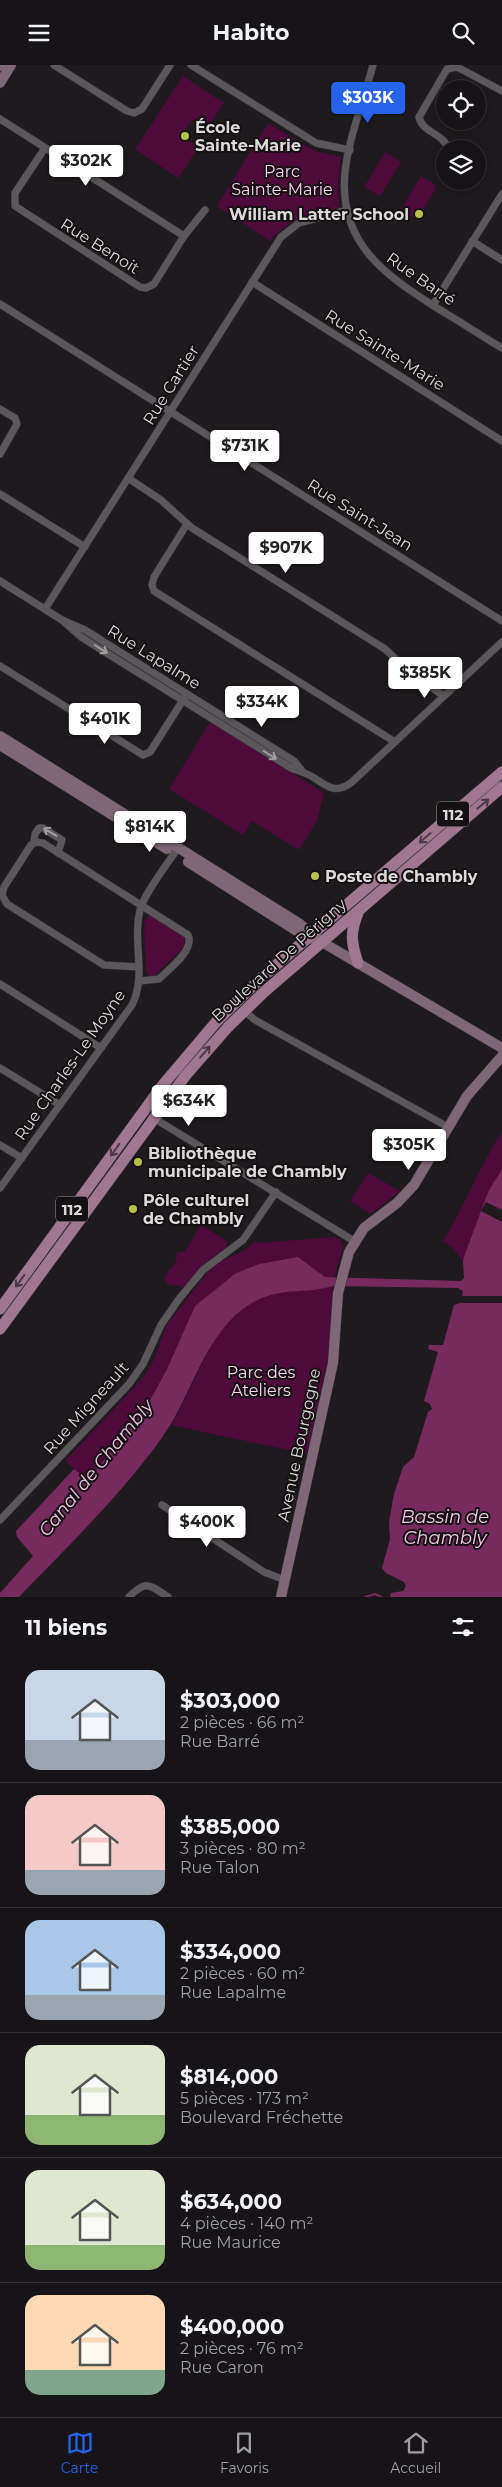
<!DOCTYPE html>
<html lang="fr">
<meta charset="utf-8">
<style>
:root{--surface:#161416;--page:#232123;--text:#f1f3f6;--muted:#9e9ea1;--line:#353335;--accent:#2563eb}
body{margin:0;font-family:Montserrat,sans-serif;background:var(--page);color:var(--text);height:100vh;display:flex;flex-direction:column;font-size:19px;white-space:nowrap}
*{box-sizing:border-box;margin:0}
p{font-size:16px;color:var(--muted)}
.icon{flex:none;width:28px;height:28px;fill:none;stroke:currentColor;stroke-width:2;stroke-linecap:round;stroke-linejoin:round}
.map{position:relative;height:1532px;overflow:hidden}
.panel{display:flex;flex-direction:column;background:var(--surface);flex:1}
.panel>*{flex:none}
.controls{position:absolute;left:436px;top:15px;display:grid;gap:10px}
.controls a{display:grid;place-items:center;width:50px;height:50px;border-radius:50%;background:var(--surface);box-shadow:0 2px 8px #0003,0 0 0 1px var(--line);font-size:25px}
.price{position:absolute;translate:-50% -42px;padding:0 11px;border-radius:5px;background:#fff;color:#222;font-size:16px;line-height:32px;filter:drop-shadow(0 1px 2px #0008)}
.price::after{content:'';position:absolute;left:50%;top:30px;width:15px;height:11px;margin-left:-8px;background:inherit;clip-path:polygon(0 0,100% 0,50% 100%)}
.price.on{background:var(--accent);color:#fff}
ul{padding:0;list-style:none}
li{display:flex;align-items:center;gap:15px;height:125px;padding:0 25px}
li+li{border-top:1px solid var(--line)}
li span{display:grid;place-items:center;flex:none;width:140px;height:100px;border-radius:15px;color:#555}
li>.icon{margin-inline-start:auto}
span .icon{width:60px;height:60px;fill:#fffc;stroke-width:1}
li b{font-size:21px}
h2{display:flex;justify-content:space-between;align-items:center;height:60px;padding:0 25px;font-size:21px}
header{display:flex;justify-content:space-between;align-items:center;height:65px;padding:0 25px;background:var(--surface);font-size:22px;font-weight:700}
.menu{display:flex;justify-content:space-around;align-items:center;height:70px;border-top:1px solid var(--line);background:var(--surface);font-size:14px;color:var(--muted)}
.menu a{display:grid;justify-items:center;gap:2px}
.menu .on{color:var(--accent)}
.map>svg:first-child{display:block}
</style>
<header><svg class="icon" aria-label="menu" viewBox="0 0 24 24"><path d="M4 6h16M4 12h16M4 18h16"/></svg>Habito<svg class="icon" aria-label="search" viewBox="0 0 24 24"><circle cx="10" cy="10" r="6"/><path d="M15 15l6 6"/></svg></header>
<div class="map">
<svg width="502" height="1532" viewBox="0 0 502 1532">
<rect width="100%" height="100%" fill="#1e1a1d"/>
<g fill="#4e0a3b">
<path d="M 183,11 L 224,38 L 206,64 L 192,55 L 181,70 L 199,82 L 178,113 L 135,84 Z"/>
<path d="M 268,58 L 315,86 L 341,92 L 338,117 L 339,143 C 313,150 287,153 270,176 L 217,141 Z"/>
<path d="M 385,87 L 401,97 L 380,131 L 364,122 Z"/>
<path d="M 421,111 L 437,121 L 417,155 L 401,145 Z"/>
<path d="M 210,657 L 324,728 L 317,756 L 299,785 L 252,756 L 243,770 L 169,724 Z"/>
<path d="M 148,851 L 152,851 L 183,870 L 185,874 L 183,883 L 153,912 L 149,911 L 146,906 L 144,857 Z"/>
<path d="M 502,1067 L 502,1104 L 488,1127 L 463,1196 L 453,1183 L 443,1176 C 465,1141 479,1101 502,1067 Z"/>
<path d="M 368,1108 L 400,1126 L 371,1149 L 350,1136 Z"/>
<path d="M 201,1160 L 227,1176 L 226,1183 L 204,1199 L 185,1222 L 169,1220 L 165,1216 L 164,1212 L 176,1197 L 177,1188 L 185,1186 Z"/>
<path d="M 335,1172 L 340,1174 L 343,1181 L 334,1212 L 325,1212 L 298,1192 L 259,1199 L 236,1208 L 195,1241 L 167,1304 L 146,1343 L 87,1416 L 65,1396 L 142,1314 L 155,1293 L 166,1261 L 211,1203 C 225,1192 243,1190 255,1176 L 259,1178 Z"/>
<path d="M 333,1221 L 330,1284 L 307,1389 L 171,1360 C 199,1315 212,1247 269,1230 C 291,1223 312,1227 333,1221 Z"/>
</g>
<g fill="#762a5e">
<path d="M 502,1104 L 502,1231 L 462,1231 L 463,1226 L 458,1223 L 333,1221 C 299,1231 277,1219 243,1244 C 202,1275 191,1333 161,1374 C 120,1431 68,1481 19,1532 L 0,1532 L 0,1528 L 33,1491 L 17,1472 L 16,1466 L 74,1404 L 88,1415 L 146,1343 L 167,1304 L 195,1241 L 236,1208 L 259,1199 L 298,1192 L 325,1212 L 461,1216 L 464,1213 L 463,1196 L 465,1189 L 488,1127 Z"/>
<path d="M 460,1238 L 502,1238 L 502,1532 L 390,1532 L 391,1528 L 403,1526 L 406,1521 L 404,1517 L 386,1508 L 382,1503 L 390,1474 L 389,1457 L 394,1429 L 403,1402 L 414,1392 L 428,1347 L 432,1344 L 430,1339 L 424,1336 L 438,1287 L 428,1284 L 429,1280 L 443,1280 L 454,1240 Z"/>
</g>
<path fill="#1e1a1d" d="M 486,1137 L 502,1145 L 502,1157 L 481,1146 Z"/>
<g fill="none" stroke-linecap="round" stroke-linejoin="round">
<path stroke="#762a5e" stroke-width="2" d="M 365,1532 L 375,1529 L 381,1532"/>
<g stroke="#373435" stroke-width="8">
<g id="street">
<path d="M 54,0 L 127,46 L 134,48 L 142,44 L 170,0"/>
<path d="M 191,0 L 316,78 L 350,85"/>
<path d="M 373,0 C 364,35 349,71 345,107 C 338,178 385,210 437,243 C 459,256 480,270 502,283"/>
<path d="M 0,54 L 184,171"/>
<path d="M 45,83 L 15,128 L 15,141 L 140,222 L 146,223 L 154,219 L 184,171 L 205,145"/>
<path d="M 448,84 C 444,68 422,68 419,52 L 447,4 L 457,2 L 502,26"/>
<path d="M 472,176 L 502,195"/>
<path d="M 252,217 L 502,376"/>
<path d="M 0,239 L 502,556"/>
<path d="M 433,240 L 502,129"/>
<path d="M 0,344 L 15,353 L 17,359 L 0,389"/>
<path d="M 128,413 L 161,435 L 192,463 L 385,584 L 412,609 L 444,631"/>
<path d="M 0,429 L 85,482"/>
<path d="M 187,459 L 154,512 L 152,520 L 154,526 L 395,677"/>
<path d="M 0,516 L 62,555 L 85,565 L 294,696 L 303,707"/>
<path d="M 45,544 L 281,172 L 299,158 L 347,145"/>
<path d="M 62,555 L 81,572 L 291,703 C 294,705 298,705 302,707 C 322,713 330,734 352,717 L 502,577"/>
<path d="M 0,601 L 143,690 L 150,687 L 185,632"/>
<path d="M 34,778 L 35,769 L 39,763 L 43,763 L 62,775 L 58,788"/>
<path d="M 139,916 L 159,914 C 169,904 195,885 188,870 L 43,778 L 36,777 L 31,780 L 4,822 L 2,830 L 7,839 L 104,900 L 139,902"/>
<path d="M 0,919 L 101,983"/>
<path d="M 243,945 L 255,955 L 448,1062"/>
<path d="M 0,1003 L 60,1040"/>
<path d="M 152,1052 L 354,1176"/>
<path d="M 0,1080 L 22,1093"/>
<path d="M 0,1123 L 132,940 C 147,910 132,877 140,845 C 144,829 168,798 178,783"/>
<path d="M 162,1440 L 264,1507 L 285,1515"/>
<path d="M 0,1455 L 129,1319 L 143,1299 L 161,1260 L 179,1234 L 203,1205 L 243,1175 L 276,1127"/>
<path d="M 129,1532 C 146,1514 150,1520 168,1532"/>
</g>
</g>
<g stroke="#373435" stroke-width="11">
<g id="secondary">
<path d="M 0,1 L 0,0"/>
<path d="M 0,18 L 11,0"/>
<path d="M 0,671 L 300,859 L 322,877 L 502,983"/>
<path d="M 0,680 L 167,784"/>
<path d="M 188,797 L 308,873 L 314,874"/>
<path d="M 281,1532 L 333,1298 L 338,1228 L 349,1187 L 364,1163 L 397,1138 L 414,1120 L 467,1031 L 502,991"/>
</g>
</g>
<g stroke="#373435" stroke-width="12">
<g id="primary">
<path d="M 358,898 C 351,878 350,867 358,848"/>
<path d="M 0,1244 L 162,1021 L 217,956 L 261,913 L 502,707"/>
<path d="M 0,1264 L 186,1010 L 228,962 L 264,927 L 502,722"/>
</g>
</g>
<use href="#street" stroke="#5c575a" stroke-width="7"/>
<use href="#secondary" stroke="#7e6776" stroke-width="10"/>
<use href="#primary" stroke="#a17691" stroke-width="11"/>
</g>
<defs><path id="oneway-shaft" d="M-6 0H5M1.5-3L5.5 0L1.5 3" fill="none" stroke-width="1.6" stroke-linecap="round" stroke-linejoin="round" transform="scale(1.25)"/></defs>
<g stroke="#a29ea0">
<use href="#oneway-shaft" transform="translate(101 584) rotate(32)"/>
<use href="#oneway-shaft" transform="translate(270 690) rotate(32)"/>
<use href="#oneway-shaft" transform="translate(50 767) rotate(-149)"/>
</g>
<g stroke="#4d3945">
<use href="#oneway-shaft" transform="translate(483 739) rotate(-40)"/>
<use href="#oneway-shaft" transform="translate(425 773) rotate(139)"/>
<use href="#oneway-shaft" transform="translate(205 987) rotate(-49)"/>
<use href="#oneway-shaft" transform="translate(115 1085) rotate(126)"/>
<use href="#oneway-shaft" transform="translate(20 1216) rotate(126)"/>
</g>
<g fill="#b5c249" stroke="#151113" stroke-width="2">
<circle cx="185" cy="71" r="5"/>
<circle cx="419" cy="149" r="5"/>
<circle cx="315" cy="811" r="5"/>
<circle cx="138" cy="1097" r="5"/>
<circle cx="133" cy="1144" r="5"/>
</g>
<g text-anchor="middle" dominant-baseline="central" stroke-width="4" stroke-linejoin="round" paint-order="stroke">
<g fill="#151113" stroke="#a09d9e" stroke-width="1">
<rect x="437" y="736.5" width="32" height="25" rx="4"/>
<rect x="56" y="1131.5" width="32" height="25" rx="4"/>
</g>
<g font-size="15" font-weight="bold" fill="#dcd9da">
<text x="453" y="749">112</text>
<text x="72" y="1144">112</text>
</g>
<g font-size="16" font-weight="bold" fill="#dcd9da" stroke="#151113" text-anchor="start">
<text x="195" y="62">École<tspan x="195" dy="18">Sainte-Marie</tspan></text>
<text x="409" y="149" text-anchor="end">William Latter School</text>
<text x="325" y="811">Poste de Chambly</text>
<text x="148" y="1088">Bibliothèque<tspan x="148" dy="18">municipale de Chambly</tspan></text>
<text x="143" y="1135">Pôle culturel<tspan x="143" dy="18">de Chambly</tspan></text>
</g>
<g font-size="16" fill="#fed0ec" stroke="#151113">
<text x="282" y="106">Parc<tspan x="282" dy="18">Sainte-Marie</tspan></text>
<text x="261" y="1307">Parc des<tspan x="261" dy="18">Ateliers</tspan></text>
</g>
<g font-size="16" fill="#dcd9da" stroke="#151113">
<text transform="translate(100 181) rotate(32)">Rue Benoit</text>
<text transform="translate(421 214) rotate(35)">Rue Barré</text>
<text transform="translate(385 285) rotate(32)">Rue Sainte-Marie</text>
<text transform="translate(171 320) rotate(-58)">Rue Cartier</text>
<text transform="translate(360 450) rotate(32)">Rue Saint-Jean</text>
<text transform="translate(154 592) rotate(32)">Rue Lapalme</text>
<text transform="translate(279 895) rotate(-42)">Boulevard De Périgny</text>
<text transform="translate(70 1000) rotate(-55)">Rue Charles-Le Moyne</text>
<text transform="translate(86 1343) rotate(-48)">Rue Migneault</text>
<text transform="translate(299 1380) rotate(-78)">Avenue Bourgogne</text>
</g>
<g font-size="18" font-style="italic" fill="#f3c6e1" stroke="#151113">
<text transform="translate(96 1403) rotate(-51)">Canal de Chambly</text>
<text x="445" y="1452">Bassin de<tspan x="445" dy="21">Chambly</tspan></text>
</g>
</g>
</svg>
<div class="controls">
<a><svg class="icon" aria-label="locate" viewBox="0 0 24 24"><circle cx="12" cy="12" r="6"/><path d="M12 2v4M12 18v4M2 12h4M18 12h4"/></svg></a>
<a><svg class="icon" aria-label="layers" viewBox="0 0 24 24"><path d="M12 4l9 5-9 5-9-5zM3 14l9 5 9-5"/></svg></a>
</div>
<b class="price on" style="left:368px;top:59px">$303K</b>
<b class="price" style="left:86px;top:122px">$302K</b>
<b class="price" style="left:245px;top:407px">$731K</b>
<b class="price" style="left:286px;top:509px">$907K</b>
<b class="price" style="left:425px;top:634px">$385K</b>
<b class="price" style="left:262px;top:663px">$334K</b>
<b class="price" style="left:105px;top:680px">$401K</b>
<b class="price" style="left:150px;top:788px">$814K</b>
<b class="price" style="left:189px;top:1062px">$634K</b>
<b class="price" style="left:409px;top:1106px">$305K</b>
<b class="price" style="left:207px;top:1483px">$400K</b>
</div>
<section class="panel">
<h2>11 biens<svg class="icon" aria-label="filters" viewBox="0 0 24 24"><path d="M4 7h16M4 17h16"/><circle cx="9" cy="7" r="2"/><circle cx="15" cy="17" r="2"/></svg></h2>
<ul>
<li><span style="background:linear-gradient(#c9d6e8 70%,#9aa5b1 0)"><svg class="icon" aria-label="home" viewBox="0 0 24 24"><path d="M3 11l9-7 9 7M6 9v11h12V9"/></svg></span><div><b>$303,000</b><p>2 pièces · 66 m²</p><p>Rue Barré</p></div></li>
<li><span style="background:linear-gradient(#f6c9c9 75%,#9aa5b1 0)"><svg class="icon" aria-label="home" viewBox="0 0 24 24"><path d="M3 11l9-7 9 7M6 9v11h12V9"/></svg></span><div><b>$385,000</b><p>3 pièces · 80 m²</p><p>Rue Talon</p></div></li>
<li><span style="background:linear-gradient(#a9c7e8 75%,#9aa5b1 0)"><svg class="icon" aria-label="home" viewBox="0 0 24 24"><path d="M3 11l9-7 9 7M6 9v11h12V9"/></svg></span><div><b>$334,000</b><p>2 pièces · 60 m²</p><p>Rue Lapalme</p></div></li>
<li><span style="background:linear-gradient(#dfe7d0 70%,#8fb573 0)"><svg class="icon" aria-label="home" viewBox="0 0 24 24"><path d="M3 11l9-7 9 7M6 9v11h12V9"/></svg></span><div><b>$814,000</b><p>5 pièces · 173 m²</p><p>Boulevard Fréchette</p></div></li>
<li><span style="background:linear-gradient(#dfe7d0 75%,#8fb573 0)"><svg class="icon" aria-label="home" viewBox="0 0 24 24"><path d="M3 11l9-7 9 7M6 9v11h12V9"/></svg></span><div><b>$634,000</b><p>4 pièces · 140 m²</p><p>Rue Maurice</p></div></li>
<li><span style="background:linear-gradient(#ffd9b3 75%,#7fa58c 0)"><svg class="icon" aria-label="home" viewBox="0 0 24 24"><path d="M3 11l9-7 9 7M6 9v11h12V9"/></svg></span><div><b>$400,000</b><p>2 pièces · 76 m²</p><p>Rue Caron</p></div></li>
</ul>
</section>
<nav class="menu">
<a class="on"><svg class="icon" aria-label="map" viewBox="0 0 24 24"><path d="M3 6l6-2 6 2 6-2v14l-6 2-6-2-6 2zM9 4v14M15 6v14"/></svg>Carte</a>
<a><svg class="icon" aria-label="saved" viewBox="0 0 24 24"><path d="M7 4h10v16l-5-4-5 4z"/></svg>Favoris</a>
<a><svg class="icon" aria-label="home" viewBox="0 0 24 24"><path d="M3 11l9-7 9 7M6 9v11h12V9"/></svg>Accueil</a>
</nav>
